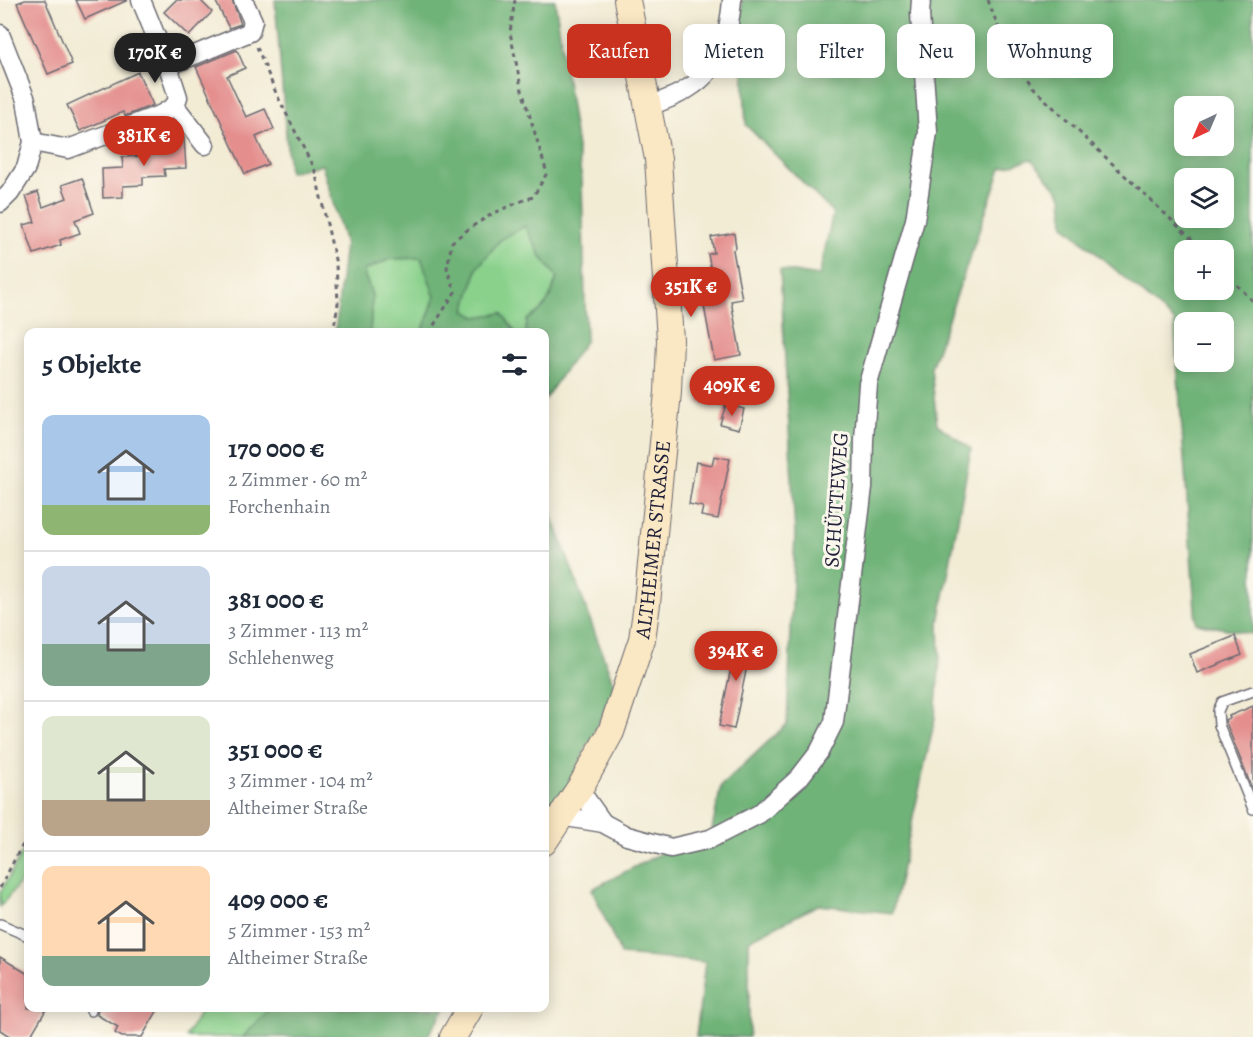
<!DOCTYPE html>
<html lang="de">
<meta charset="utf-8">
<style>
:root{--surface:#fff;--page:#f6f6f7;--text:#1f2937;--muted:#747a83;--line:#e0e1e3;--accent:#c8321e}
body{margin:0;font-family:Alegreya,serif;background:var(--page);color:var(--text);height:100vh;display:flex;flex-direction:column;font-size:22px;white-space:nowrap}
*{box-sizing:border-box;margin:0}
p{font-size:20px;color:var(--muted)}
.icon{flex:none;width:33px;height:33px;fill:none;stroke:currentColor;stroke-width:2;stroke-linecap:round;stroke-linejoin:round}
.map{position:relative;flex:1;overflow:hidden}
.panel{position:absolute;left:24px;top:328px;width:525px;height:684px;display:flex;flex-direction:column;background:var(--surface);border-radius:12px;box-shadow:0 3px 15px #0003}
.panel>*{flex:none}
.guide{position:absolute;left:567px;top:24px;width:570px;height:54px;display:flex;gap:12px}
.needle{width:39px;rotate:224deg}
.buttons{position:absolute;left:1174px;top:96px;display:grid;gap:12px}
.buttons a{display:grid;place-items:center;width:60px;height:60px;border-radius:12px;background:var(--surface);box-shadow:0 3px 15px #0003;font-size:30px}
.price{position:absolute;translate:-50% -51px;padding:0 14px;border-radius:21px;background:var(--accent);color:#fff;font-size:20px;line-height:39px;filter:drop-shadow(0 2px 3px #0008)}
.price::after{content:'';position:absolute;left:50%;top:36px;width:18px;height:14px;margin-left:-9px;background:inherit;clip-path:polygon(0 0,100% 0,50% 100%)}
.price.current{background:#222;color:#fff}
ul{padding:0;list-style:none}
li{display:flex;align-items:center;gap:18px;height:150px;padding:0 18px}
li+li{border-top:2px solid var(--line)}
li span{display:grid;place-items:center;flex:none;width:168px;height:120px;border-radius:12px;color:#555}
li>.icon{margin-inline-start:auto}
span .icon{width:72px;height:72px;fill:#fffc;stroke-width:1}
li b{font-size:26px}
h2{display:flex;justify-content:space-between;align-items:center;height:72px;padding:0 18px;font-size:26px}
.pill{padding:0 21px;border-radius:12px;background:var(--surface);box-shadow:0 3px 15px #0003;font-size:21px;line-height:54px}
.pill.current{background:var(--accent);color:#fff}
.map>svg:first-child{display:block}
</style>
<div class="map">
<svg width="1253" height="1037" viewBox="0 0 1253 1037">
<rect width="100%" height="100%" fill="#fbf7ec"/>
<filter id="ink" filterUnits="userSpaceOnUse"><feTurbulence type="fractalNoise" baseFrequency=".0167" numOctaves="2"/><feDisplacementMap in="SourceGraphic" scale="12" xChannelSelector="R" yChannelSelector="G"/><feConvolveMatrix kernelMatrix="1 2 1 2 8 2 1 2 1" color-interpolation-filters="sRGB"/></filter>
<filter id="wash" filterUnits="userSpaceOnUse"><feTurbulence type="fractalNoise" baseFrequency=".008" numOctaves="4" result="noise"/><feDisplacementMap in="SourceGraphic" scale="24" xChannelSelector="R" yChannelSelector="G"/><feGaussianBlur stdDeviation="1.35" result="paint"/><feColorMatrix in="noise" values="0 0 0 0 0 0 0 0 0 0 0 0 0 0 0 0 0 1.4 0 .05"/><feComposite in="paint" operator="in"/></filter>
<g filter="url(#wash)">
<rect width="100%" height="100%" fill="#f2ecd5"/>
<g fill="#8ad18c" stroke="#567a64" stroke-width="1.5">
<path d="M 525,226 L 542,258 L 557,276 C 550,300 548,307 527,320 L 526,333 L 516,333 L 502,313 L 477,317 L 465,312 L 477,268 L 500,240 Z"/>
<path d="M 422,258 L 435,297 L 422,333 L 370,333 L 372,295 L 363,271 L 390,259 Z"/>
<path d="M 28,842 L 28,873 L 0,907 L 0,893 Z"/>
<path d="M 202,1008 L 268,1008 L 265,1014 L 243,1037 L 186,1037 Z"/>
</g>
<g fill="#6fb378" stroke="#486a5a" stroke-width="1.5" fill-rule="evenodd">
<path d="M 275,0 L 555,0 L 582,181 L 586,340 L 545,399 L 544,333 L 526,333 L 527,320 C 548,307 550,300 557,277 L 542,258 L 525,226 L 500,240 L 477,268 L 465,311 L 477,317 L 502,313 L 516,333 L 422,333 L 435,297 L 421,258 L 390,259 L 363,271 L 372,295 L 370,333 L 335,333 L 345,243 L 322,165 L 289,172 Z"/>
<path d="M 742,0 L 1253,0 L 1253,634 L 1196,623 L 1174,321 L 1064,225 L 1062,195 L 1031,159 L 1001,168 L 931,368 L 937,424 L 971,449 L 939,623 L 940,657 L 935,718 L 892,913 L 818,905 L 749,940 L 749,1037 L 696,1037 L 705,962 L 621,955 L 592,889 L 671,848 L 710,839 L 721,786 L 787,724 L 795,533 L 780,270 L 819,276 L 833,213 L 746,125 L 741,34 ZM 1185,106 L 1224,106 L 1224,146 L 1185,146 ZM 1185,178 L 1224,178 L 1224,218 L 1185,218 ZM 1185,250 L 1224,250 L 1224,290 L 1185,290 ZM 1185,322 L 1224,322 L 1224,362 L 1185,362 Z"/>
<path d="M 544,493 L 615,688 L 571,781 L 544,819 Z"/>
<path d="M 268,1008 L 445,1008 L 427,1037 L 243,1037 L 265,1014 Z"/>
</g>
<g id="blocks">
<g fill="#e48f8e">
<path d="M 25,0 L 45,0 L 72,64 L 48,74 L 17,3 Z"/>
<path d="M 76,0 L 128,0 L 85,19 Z"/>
<path d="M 176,0 L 200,0 L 212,12 L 189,36 L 164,12 Z"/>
<path d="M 215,0 L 232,0 L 241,24 L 229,28 Z"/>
<path d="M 237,50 L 245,68 L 227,76 L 246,117 L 265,109 L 274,129 L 256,137 L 268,164 L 245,174 L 196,67 Z"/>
<path d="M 138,72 L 153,105 L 125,116 L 123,112 L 80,131 L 67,105 Z"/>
<path d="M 184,138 L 186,168 L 164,169 L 165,176 L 143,177 L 143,185 L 123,186 L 123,197 L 103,198 L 102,169 L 123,168 L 122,157 L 144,156 L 143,147 L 165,146 L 165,139 Z"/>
<path d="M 82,178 L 94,213 L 75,220 L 80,233 L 60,240 L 61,245 L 34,254 L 24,225 L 35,222 L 26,196 L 38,192 L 43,207 L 67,198 L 62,185 Z"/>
<path d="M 734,233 L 736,248 L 733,250 L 742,299 L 731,301 L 741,355 L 714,360 L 704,306 L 717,304 L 708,254 L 714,253 L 711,237 Z"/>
<path d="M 701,377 L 727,379 L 726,404 L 699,403 Z"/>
<path d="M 726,404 L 744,409 L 739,429 L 720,424 Z"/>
<path d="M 714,456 L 730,459 L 718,519 L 701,516 L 703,507 L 689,504 L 696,462 L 712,465 Z"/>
<path d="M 738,634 L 753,637 L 734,729 L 719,726 Z"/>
<path d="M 1235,636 L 1242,655 L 1197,673 L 1190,654 Z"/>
<path d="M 1253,706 L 1253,791 L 1225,720 L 1230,718 L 1229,716 Z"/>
<path d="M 0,957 L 28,974 L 28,1008 L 47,1008 L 30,1037 L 11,1037 L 0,1030 Z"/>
<path d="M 98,1008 L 159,1008 L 142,1037 L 122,1037 L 115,1033 L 118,1027 L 97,1015 Z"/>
</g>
</g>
</g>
<g filter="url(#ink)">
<use href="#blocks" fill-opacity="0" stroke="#6b6971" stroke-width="1.5"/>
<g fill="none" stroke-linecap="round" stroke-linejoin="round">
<g stroke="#6b6971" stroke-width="12">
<g id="lane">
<path d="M 1253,691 L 1222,702 L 1218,711 L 1219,725 L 1253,809"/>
<path d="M 0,924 L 28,936"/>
<path d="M 91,1011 L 91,1008"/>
</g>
</g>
<g stroke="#6b6971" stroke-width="21">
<g id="street">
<path d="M 141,0 L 168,66 L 178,97 L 175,106 L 205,145"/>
<path d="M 0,34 L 26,100 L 33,142 L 26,168 L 10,193 L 0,203"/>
<path d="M 168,66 L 250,32 L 253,21 L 243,0"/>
<path d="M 648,106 C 707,88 727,61 732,0"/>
<path d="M 33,142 L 68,149 L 162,114 L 175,106"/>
<path d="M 579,789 L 603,823"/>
<path d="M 560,816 L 603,823 L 627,836 L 671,848 L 710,839 L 759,814 L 799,778 L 819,752 L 834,722 L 863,487 L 864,440 L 868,384 L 915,220 L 928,132 L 920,14 L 921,0"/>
</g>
</g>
<g stroke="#6b6971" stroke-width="28">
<g id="secondary">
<path id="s1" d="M 544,842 L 581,786 L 611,732 L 642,639 L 647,604 L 668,392 L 670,340 L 658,159 L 627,0"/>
<path d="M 453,1037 L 470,1008"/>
</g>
</g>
<g stroke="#6b6971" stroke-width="3" stroke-dasharray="4.5 4.5" stroke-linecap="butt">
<path d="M 988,0 L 1008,53 L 1033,88 L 1203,250"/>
<path d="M 257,47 L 276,93 L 315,171 L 336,264 L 338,303 L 333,333"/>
<path d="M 1224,272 L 1253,301"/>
<path d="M 429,333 L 455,292 L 447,268 L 452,242 C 480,219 499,209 533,197 L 547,173 L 521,87 L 510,32 L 515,0"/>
<path d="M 0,888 L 20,849 L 28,838"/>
</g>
<use href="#lane" stroke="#fff" stroke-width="9"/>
<use href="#street" stroke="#fff" stroke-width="18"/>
<use href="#secondary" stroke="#fae7c3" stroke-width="26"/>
</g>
</g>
<g text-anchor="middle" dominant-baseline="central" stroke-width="6" stroke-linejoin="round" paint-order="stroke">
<g font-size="21" fill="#22223b" stroke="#fbf7ec">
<text transform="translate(836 500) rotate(-86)">SCHÜTTEWEG</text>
<text stroke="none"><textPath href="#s1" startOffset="327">ALTHEIMER STRASSE</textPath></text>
</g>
</g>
</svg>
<div class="buttons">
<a><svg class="needle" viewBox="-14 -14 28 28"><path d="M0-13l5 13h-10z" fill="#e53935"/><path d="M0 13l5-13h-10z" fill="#747a83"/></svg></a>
<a><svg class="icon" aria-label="layers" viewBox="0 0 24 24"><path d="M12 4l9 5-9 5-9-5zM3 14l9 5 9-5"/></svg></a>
<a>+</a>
<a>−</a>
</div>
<b class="price current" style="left:155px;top:84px">170K €</b>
<b class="price" style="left:144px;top:167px">381K €</b>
<b class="price" style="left:691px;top:318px">351K €</b>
<b class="price" style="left:732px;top:417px">409K €</b>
<b class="price" style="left:736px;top:682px">394K €</b>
<div class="guide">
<a class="pill current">Kaufen</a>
<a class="pill">Mieten</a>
<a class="pill">Filter</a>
<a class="pill">Neu</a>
<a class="pill">Wohnung</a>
</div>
<section class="panel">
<h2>5 Objekte<svg class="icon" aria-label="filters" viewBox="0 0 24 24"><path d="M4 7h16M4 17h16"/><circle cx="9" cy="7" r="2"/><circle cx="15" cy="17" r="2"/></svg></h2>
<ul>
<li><span style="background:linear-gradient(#a9c7e8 75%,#8fb573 0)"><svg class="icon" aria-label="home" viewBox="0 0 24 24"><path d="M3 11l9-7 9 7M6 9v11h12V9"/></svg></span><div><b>170 000 €</b><p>2 Zimmer · 60 m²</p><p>Forchenhain</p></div></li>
<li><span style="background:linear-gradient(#c9d6e8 65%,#7fa58c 0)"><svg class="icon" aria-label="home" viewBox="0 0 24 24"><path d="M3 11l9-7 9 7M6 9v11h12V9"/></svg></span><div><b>381 000 €</b><p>3 Zimmer · 113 m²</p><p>Schlehenweg</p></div></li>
<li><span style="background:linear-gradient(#dfe7d0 70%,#b9a48a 0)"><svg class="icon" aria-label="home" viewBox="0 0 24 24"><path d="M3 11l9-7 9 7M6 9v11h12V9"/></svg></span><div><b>351 000 €</b><p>3 Zimmer · 104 m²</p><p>Altheimer Straße</p></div></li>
<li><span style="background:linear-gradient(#ffd9b3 75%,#7fa58c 0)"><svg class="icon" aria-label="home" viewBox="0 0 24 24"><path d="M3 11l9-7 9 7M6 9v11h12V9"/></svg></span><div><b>409 000 €</b><p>5 Zimmer · 153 m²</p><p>Altheimer Straße</p></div></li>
</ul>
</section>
</div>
